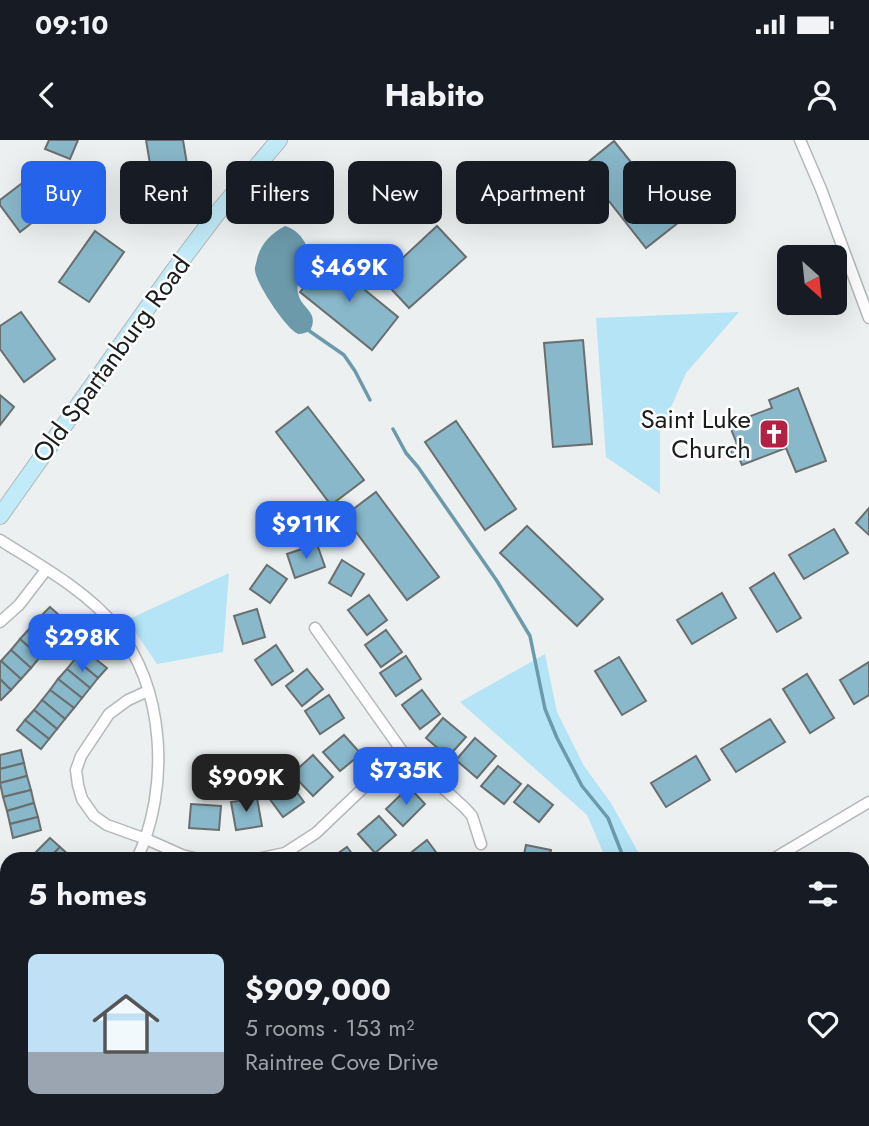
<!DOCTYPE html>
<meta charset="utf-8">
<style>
:root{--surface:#171b24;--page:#242831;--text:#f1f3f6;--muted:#9ea1a6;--accent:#2563eb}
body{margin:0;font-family:Jost,sans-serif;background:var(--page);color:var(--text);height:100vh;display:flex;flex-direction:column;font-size:26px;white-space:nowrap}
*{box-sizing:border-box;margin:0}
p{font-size:23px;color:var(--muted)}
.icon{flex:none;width:38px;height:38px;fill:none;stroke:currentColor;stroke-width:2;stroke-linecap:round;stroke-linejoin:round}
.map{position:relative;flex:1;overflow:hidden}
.panel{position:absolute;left:0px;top:712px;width:870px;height:275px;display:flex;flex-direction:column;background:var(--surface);border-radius:21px 21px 0 0;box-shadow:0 7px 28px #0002}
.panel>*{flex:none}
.guide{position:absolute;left:21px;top:21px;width:828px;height:63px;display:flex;gap:14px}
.needle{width:46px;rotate:153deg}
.buttons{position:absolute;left:777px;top:105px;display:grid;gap:14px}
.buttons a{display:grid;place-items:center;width:70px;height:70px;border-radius:10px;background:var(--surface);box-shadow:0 7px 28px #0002;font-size:35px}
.price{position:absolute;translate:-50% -60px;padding:0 16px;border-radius:14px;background:var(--accent);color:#fff;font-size:23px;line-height:46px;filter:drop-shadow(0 2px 4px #0008)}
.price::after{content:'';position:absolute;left:50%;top:42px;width:21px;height:16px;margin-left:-10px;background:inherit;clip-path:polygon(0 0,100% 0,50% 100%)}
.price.on{background:#222;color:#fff}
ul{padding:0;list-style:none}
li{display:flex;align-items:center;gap:21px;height:175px;padding:0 28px}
li span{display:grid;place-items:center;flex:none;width:196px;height:140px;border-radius:10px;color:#555}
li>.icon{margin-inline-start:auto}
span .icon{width:84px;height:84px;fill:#fffc;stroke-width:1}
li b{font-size:30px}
h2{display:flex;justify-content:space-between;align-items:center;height:84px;padding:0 28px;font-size:30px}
.pill{padding:0 24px;border-radius:10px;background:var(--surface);box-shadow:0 7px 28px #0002;font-size:24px;line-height:63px}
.pill.on{background:var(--accent);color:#fff}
.status{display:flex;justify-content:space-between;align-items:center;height:49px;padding:0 35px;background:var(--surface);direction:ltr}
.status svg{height:19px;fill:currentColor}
header{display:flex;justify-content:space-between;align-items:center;height:91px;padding:0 28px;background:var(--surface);font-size:32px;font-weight:700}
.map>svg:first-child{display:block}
</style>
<div class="status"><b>09:10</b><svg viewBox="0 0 49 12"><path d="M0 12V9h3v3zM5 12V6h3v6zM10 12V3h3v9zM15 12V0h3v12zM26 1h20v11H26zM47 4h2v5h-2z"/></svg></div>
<header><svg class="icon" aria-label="back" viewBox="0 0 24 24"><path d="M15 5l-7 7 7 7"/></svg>Habito<svg class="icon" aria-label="person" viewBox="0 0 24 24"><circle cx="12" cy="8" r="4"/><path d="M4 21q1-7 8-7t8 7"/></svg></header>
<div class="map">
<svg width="869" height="986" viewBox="0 0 869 986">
<rect width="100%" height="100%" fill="#ecf0f1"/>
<g fill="#b4e4f6">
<path d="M 739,172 L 686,233 L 660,292 L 660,354 L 606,317 L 596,178 Z"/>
<path d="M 229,433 L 223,512 L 157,524 L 127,480 Z"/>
<path d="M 545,514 L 557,572 L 584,626 L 611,663 L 642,719 L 606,719 L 587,675 L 460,562 Z"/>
</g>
<path fill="#6c9aab" d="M 285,86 C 300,90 312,108 308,123 C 305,135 295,139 298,153 C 301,169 320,171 310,191 C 307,192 302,194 299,194 C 288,192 255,142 255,130 C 254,129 257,121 257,119 C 261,103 271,94 285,86 Z"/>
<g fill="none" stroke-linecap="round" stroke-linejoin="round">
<g stroke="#6c9aab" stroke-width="3.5">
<path d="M 308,190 L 344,215 L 355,231 L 370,260"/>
<path d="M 393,289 L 406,313 L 418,327 L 497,441 L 530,496 L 545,569 L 557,598 L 582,646 L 608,678 L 624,719"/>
<path d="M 708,980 L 709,986"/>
</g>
</g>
<g fill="#89b8ca" stroke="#6a6e6f" stroke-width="2">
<path d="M 49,0 L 78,0 L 70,19 L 45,9 Z"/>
<path d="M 146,0 L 183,0 L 189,36 L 153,42 Z"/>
<path d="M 614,1 L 679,82 L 646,108 L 582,27 Z"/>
<path d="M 46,25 L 69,54 L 20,92 L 0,65 L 0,60 Z"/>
<path d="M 437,86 L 466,117 L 409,168 L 381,138 Z"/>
<path d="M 95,91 L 124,112 L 89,162 L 59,142 Z"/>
<path d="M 327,119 L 398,177 L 372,210 L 300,152 Z"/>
<path d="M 21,172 L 55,219 L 24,242 L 0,209 L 0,186 Z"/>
<path d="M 583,200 L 592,304 L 553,307 L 544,203 Z"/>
<path d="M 798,248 L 826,321 L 796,332 L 786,308 L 742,325 L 737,313 L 732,314 L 729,307 L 737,304 L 729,284 L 772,268 L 769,260 Z"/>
<path d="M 0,255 L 14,267 L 0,285 Z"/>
<path d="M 308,267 L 364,340 L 331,365 L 276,292 Z"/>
<path d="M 456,281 L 516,369 L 485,390 L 425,302 Z"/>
<path d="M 376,352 L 439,437 L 407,460 L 344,376 Z"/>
<path d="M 869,368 L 869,395 L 856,383 Z"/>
<path d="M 527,386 L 603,459 L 577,486 L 500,413 Z"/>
<path d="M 834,389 L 848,413 L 804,439 L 789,415 Z"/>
<path d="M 317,404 L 325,427 L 295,438 L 287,414 Z"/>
<path d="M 342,420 L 364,434 L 351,456 L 329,443 Z"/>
<path d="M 267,425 L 287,439 L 270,463 L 250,449 Z"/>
<path d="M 774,433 L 801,478 L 777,492 L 750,448 Z"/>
<path d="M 722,453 L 736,478 L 692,504 L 677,480 Z"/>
<path d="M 369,455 L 387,480 L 367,495 L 348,470 Z"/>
<path d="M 50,467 L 70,485 L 60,496 L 40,477 Z"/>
<path d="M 257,469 L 265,497 L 243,504 L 234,476 Z"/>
<path d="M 40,477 L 60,496 L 50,506 L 30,488 Z"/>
<path d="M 30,488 L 50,506 L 40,517 L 20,499 Z"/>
<path d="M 386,490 L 402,512 L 381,527 L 365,505 Z"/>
<path d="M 20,499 L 40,517 L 31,528 L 11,510 Z"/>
<path d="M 276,505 L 293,531 L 272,545 L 255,520 Z"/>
<path d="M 83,509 L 107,528 L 98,538 L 75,519 Z"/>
<path d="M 11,510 L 31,528 L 21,539 L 1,521 Z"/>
<path d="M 406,516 L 421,539 L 396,556 L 380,533 Z"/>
<path d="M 619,517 L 646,561 L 622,575 L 595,531 Z"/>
<path d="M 75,519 L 98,538 L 90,548 L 67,529 Z"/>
<path d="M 0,521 L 1,521 L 21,539 L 11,550 L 0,539 Z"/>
<path d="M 869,522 L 869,555 L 854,564 L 840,540 Z"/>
<path d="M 67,529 L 90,548 L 82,558 L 58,539 Z"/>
<path d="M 307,529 L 323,549 L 302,566 L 286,546 Z"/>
<path d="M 807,534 L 834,578 L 810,593 L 783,549 Z"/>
<path d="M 0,539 L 11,550 L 1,560 L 0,559 Z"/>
<path d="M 58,539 L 82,558 L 74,568 L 50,550 Z"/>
<path d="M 50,550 L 74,568 L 65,579 L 42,560 Z"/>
<path d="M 422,550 L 440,574 L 420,589 L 402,565 Z"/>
<path d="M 329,555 L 344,578 L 320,594 L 305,571 Z"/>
<path d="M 42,560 L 65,579 L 57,589 L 34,570 Z"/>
<path d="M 34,570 L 57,589 L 49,599 L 25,580 Z"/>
<path d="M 443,578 L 466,597 L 448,617 L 426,598 Z"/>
<path d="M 770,579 L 785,602 L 736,632 L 721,609 Z"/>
<path d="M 25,580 L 49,599 L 41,609 L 17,590 Z"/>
<path d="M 344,595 L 361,614 L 340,631 L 323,612 Z"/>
<path d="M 475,598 L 496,616 L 477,638 L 456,620 Z"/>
<path d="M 21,610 L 24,623 L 0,629 L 0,615 Z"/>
<path d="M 313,615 L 333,637 L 313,656 L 292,634 Z"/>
<path d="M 696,616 L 710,640 L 666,667 L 651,643 Z"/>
<path d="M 24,623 L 27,636 L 0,643 L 0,629 Z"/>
<path d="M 498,626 L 521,644 L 504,664 L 481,646 Z"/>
<path d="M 27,636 L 31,650 L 3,657 L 0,643 Z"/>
<path d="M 287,639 L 304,662 L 283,677 L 266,654 Z"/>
<path d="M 528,645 L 553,665 L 539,682 L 514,662 Z"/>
<path d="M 409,647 L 425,664 L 403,686 L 386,669 Z"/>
<path d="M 31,650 L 34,663 L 7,671 L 3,657 Z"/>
<path d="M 257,658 L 262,686 L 236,690 L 231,662 Z"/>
<path d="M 34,663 L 38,677 L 10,684 L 7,671 Z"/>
<path d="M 191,664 L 221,666 L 219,690 L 189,688 Z"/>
<path d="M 379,676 L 396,695 L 375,713 L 358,694 Z"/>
<path d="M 38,677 L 41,690 L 13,698 L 10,684 Z"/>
<path d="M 50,698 L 60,707 L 48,719 L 40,719 L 34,714 Z"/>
<path d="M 427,700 L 441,719 L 411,719 L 408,715 Z"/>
<path d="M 526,705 L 551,710 L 549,719 L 523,719 Z"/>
<path d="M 60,707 L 70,716 L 67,719 L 48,719 Z"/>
<path d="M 347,707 L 356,719 L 330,719 Z"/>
<path d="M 7,733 L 7,755 L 5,757 L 0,754 L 0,742 Z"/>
<path d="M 307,980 L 332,980 L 335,982 L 331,986 L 314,986 Z"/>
</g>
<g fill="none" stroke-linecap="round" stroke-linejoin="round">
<g stroke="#b4b8ba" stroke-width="13">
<g id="street">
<path d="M 800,0 L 821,49 L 869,178"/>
<path d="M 0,400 C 38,424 87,451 115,486 C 166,549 170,648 137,719"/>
<path d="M 0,482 L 19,465 L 46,430"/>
<path d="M 315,488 L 402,611 L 465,668 L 472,676 L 481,704"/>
<path d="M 148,551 L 128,560 L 109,574 L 81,616 L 76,630 L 78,645 L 82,659 L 94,676 L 107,685 L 146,699 L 182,715 L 198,719"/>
<path d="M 257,719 L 285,713 L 316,693 L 402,611"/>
<path d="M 773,719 L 869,662"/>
<path d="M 0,791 L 7,797"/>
<path d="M 863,855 L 869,851"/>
<path d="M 0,896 L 7,888"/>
<path d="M 0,925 L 7,931"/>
<path d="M 65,980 L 72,986"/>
<path d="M 484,986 L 489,980"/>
<path d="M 793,986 L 794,980"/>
</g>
</g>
<g stroke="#b4b8ba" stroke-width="18">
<path id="secondary" d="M 0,376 L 172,133 L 218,72 L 279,0"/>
</g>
<use href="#street" stroke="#fff" stroke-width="10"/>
<use href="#secondary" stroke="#c1ebf8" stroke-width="16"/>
</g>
<defs>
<g id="church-square" transform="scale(1.575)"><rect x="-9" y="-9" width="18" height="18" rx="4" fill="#b22043" stroke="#fff"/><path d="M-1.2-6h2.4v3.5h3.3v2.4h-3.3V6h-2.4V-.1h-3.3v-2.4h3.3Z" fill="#fff"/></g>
</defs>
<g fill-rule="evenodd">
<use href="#church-square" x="774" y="294"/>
</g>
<g text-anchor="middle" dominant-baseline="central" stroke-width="5" stroke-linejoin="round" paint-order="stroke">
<g font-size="26" fill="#1b1d1d" stroke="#fff">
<text transform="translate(111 219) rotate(-54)">Old Spartanburg Road</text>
</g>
<g font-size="26" fill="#1b1d1d" stroke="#fff" text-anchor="end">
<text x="751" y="279">Saint Luke<tspan x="751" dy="30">Church</tspan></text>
</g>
</g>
</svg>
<div class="buttons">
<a><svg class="needle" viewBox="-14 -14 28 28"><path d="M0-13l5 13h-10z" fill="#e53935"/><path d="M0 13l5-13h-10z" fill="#9ea1a6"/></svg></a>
</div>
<b class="price" style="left:349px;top:164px">$469K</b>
<b class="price" style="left:306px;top:421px">$911K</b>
<b class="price" style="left:82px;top:534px">$298K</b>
<b class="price" style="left:406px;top:667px">$735K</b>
<b class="price on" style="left:246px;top:674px">$909K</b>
<div class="guide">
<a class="pill on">Buy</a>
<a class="pill">Rent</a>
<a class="pill">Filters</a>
<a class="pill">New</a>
<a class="pill">Apartment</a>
<a class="pill">House</a>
</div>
<section class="panel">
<h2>5 homes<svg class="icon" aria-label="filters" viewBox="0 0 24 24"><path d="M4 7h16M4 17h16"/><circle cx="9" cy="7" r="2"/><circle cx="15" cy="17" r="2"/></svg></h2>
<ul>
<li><span style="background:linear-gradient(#bfe0f5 70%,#9aa5b1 0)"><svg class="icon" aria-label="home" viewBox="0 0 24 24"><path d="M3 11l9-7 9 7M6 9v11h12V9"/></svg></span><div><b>$909,000</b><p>5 rooms · 153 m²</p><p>Raintree Cove Drive</p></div><svg class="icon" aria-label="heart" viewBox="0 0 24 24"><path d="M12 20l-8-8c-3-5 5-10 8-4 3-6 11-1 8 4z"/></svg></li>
</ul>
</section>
</div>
